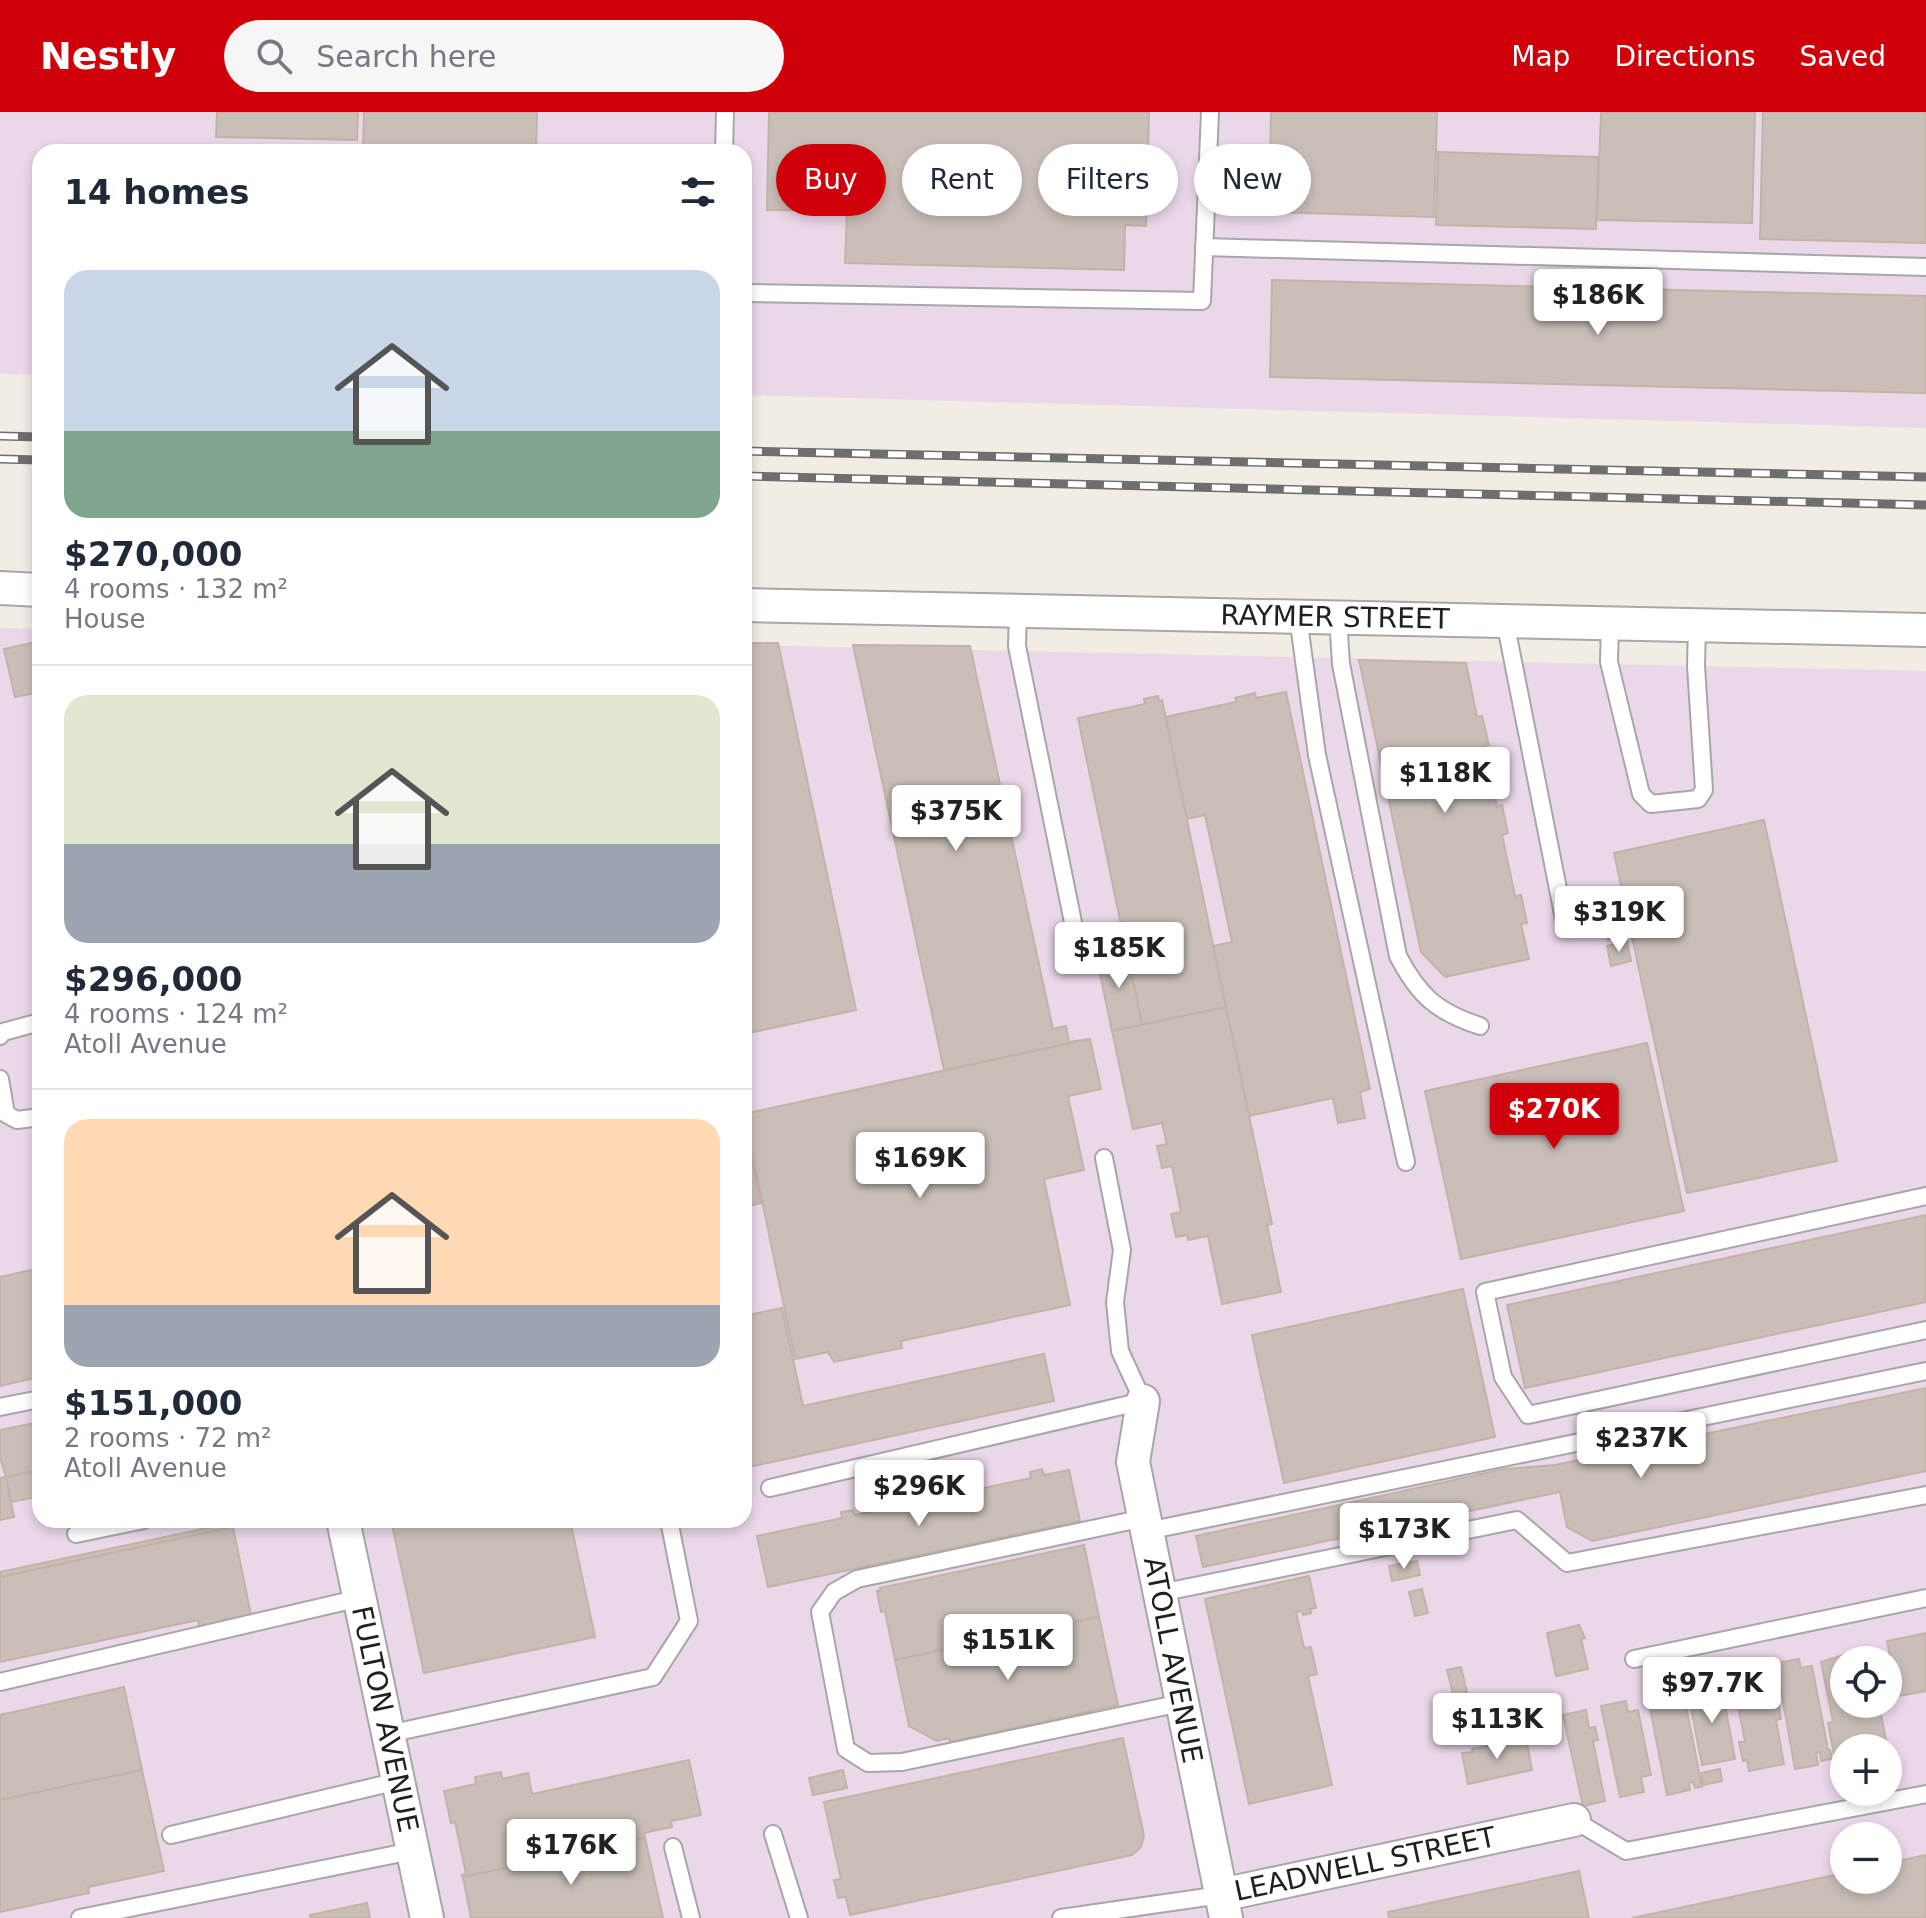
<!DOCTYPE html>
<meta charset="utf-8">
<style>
:root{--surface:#fff;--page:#f6f6f7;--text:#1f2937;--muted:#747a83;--line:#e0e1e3;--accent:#cf0009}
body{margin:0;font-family:"DejaVu Sans",sans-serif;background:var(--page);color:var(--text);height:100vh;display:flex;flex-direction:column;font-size:30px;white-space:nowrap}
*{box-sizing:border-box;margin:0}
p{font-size:26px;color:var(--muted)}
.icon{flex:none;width:44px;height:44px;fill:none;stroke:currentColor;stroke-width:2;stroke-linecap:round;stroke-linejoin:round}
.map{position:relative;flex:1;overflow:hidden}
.sheet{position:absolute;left:32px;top:32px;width:720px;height:1384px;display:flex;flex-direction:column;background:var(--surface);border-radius:24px;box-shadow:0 4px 12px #0003}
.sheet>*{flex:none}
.banner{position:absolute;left:776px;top:32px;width:760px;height:72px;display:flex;gap:16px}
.controls{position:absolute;left:1830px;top:1534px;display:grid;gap:16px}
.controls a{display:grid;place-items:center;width:72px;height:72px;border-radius:50%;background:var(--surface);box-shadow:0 4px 12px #0003;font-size:40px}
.price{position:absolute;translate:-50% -68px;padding:0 18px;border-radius:8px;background:#fff;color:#222;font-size:26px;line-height:52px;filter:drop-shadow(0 2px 4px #0008)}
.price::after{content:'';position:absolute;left:50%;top:48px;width:24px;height:18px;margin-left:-12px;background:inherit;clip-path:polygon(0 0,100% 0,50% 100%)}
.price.on{background:var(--accent);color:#fff}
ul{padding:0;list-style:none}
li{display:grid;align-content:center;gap:16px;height:424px;padding:0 32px}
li+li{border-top:2px solid var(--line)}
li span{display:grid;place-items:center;height:248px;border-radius:24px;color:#555}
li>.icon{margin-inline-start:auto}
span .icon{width:144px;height:144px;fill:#fffc;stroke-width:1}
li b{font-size:34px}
h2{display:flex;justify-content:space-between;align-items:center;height:96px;padding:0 32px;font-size:34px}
.pill{padding:0 28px;border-radius:36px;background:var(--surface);box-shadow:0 4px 12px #0003;font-size:28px;line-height:72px}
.pill.on{background:var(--accent);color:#fff}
header{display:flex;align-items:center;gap:48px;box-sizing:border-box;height:112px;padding:0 40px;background:var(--accent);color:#fff}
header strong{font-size:38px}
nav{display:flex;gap:44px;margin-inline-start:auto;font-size:28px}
.search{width:560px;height:72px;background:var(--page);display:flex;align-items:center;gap:20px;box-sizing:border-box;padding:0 28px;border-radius:44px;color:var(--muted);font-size:30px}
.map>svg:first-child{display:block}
</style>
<header>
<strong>Nestly</strong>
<div class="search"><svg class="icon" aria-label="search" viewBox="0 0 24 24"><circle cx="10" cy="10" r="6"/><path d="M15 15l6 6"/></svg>Search here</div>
<nav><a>Map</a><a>Directions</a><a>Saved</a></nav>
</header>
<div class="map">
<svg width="1926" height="1806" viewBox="0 0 1926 1806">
<rect width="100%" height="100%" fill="#f1ede5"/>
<g fill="#ead7e8" fill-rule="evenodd">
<path d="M 0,0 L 1926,0 L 1926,316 L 744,283 L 744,40 L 40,40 L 40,263 L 0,262 Z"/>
<path d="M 0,516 L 40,517 L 40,1408 L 744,1408 L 744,533 L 1926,559 L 1926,1806 L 0,1806 ZM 1844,1548 L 1888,1548 L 1888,1592 L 1844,1592 ZM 1844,1636 L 1888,1636 L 1888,1680 L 1844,1680 ZM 1844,1724 L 1888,1724 L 1888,1768 L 1844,1768 Z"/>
</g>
<g fill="#c9bfb8" stroke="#c4b2a7" stroke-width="2">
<path d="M 217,0 L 358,0 L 357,28 L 216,25 Z"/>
<path d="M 364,0 L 537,0 L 536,40 L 363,40 Z"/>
<path d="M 769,0 L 1149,0 L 1146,114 L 1125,113 L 1124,158 L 845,151 L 847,99 L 767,98 Z"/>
<path d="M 1271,0 L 1437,0 L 1434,105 L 1269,100 Z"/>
<path d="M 1601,0 L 1755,0 L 1752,111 L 1597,108 Z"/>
<path d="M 1763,0 L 1926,0 L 1926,131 L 1760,127 Z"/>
<path d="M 1438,40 L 1598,45 L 1596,117 L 1436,113 Z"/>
<path d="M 1272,168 L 1926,184 L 1926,281 L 1270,265 Z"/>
<path d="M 40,529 L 40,580 L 15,585 L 4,537 Z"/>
<path d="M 744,531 L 778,531 L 856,898 L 744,922 Z"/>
<path d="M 853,533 L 970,534 L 1053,917 L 1066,914 L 1069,930 L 1090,927 L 944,958 Z"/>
<path d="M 1359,548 L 1466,551 L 1477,605 L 1482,604 L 1489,633 L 1484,634 L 1497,695 L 1502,693 L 1508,721 L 1502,723 L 1515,784 L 1521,783 L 1527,811 L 1521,812 L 1529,847 L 1445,865 L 1421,840 Z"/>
<path d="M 1286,580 L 1370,977 L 1360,980 L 1365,1006 L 1338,1011 L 1333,986 L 1249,1004 L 1213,834 L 1232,830 L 1205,703 L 1186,707 L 1165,605 L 1236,590 L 1235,586 L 1255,581 L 1256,586 Z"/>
<path d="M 1158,584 L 1159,589 L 1162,588 L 1226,895 L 1142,913 L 1078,606 L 1145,592 L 1144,587 Z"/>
<path d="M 1764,708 L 1837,1049 L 1687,1081 L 1614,741 Z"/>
<path d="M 1622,781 L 1631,822 L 1608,827 L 1599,786 Z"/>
<path d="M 1627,829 L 1631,849 L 1611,854 L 1607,834 Z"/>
<path d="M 1120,837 L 1121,841 L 1127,839 L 1142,913 L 1112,919 L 1096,843 Z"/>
<path d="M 1226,895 L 1272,1112 L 1267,1113 L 1281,1180 L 1222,1192 L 1208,1124 L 1188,1128 L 1187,1123 L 1176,1125 L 1171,1102 L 1181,1100 L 1172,1054 L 1162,1056 L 1157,1034 L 1167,1032 L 1162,1011 L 1133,1017 L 1112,919 Z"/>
<path d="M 1090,927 L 1101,977 L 1068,984 L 1084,1058 L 1044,1067 L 1070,1193 L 901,1229 L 902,1236 L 834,1250 L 828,1240 L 795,1247 L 744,1002 Z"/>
<path d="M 1647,931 L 1684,1099 L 1461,1147 L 1425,979 Z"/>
<path d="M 744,1010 L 761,1091 L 744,1095 Z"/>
<path d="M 1926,1103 L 1926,1190 L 1525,1276 L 1507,1193 Z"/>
<path d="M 40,1156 L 40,1265 L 0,1274 L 0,1165 Z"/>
<path d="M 1463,1177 L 1495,1325 L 1284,1371 L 1252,1223 Z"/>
<path d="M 782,1196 L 803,1294 L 1044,1242 L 1054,1289 L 744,1356 L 744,1204 Z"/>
<path d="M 1926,1276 L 1926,1359 L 1592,1429 L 1567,1415 L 1560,1380 L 1203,1455 L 1196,1424 L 1504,1357 L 1555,1353 Z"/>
<path d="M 40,1310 L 40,1358 L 6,1365 L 0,1345 L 0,1318 Z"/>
<path d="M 1042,1357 L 1044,1363 L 1069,1358 L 1080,1409 L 768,1475 L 757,1424 L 842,1406 L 841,1400 L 853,1398 L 855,1403 L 1031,1366 L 1030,1360 Z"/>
<path d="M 40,1358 L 40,1384 L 11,1390 L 6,1365 Z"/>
<path d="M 6,1365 L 14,1405 L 0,1408 L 0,1366 Z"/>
<path d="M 391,1408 L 570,1408 L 595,1525 L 424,1561 Z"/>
<path d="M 226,1412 L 232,1412 L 233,1415 L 0,1465 L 0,1460 Z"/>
<path d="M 233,1415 L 251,1503 L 199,1515 L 198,1508 L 0,1550 L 0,1465 Z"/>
<path d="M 1084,1433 L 1099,1505 L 895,1548 L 885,1499 L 881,1500 L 877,1479 L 880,1479 L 880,1476 Z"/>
<path d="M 1417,1449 L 1420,1463 L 1392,1469 L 1389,1454 Z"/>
<path d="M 1309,1464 L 1316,1496 L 1310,1497 L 1311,1501 L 1303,1503 L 1302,1499 L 1296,1500 L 1304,1536 L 1311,1535 L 1317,1562 L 1308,1564 L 1332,1673 L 1249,1692 L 1205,1487 Z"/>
<path d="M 1422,1477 L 1428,1501 L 1415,1504 L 1409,1480 Z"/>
<path d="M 1099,1505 L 1118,1593 L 950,1630 L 949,1626 L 937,1629 L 909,1614 L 895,1548 Z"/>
<path d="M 1579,1513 L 1585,1526 L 1581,1527 L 1588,1557 L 1556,1564 L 1547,1521 Z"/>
<path d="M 1926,1521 L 1926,1579 L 1898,1584 L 1887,1529 Z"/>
<path d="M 1850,1541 L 1851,1543 L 1855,1542 L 1856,1548 L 1844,1548 L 1844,1592 L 1879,1592 L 1886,1628 L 1864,1636 L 1844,1636 L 1844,1640 L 1834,1642 L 1828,1611 L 1833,1610 L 1821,1550 Z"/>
<path d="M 1799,1547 L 1801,1556 L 1812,1554 L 1828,1638 L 1830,1638 L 1832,1647 L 1821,1649 L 1820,1640 L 1816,1641 L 1818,1653 L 1795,1657 L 1776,1551 Z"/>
<path d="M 1461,1555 L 1469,1589 L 1456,1593 L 1447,1558 Z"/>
<path d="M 1772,1555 L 1781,1607 L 1776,1608 L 1784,1652 L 1749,1659 L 1747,1648 L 1743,1649 L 1739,1630 L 1745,1630 L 1732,1562 Z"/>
<path d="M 1721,1571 L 1735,1647 L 1702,1653 L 1688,1580 Z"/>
<path d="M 124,1575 L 142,1658 L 0,1688 L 0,1603 Z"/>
<path d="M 1683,1579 L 1702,1675 L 1695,1676 L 1693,1670 L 1689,1671 L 1690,1678 L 1667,1683 L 1648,1586 Z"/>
<path d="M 1626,1589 L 1628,1600 L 1638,1598 L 1651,1663 L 1641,1665 L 1644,1680 L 1620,1685 L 1601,1594 Z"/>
<path d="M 1586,1598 L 1589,1616 L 1595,1615 L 1598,1628 L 1593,1629 L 1605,1689 L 1583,1694 L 1563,1603 Z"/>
<path d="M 1123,1626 L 1144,1724 L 1141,1735 L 1132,1743 L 850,1803 L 846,1785 L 838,1786 L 834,1768 L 841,1767 L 824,1690 Z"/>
<path d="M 1526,1626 L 1532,1658 L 1468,1672 L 1462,1641 L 1473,1640 L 1472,1637 Z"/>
<path d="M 689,1648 L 701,1703 L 671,1709 L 672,1715 L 644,1721 L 645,1726 L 463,1765 L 462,1763 L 466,1762 L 455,1710 L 451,1711 L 444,1679 L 476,1672 L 475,1665 L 501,1660 L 502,1667 L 528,1661 L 532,1682 Z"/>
<path d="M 1720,1657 L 1722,1669 L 1703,1673 L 1701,1661 Z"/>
<path d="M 142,1658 L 164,1759 L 88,1775 L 89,1781 L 0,1800 L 0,1688 Z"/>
<path d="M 843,1658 L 847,1676 L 813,1683 L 809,1666 Z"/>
<path d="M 645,1726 L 663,1806 L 471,1806 L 463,1765 Z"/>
<path d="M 1926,1743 L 1926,1806 L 1632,1806 L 1844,1761 L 1844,1768 L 1888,1768 L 1888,1751 Z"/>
<path d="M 1579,1759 L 1589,1806 L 1389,1806 L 1388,1800 Z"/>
<path d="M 367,1791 L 370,1806 L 311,1806 L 310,1803 Z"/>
</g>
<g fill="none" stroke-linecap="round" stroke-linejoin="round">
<g stroke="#a7a7a7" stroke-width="20">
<g id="service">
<path d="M 724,40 L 725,0"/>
<path d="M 1204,135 L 1926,155"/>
<path d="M 744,181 L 1202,189 L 1210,0"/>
<path d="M 1018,499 L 1017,534 L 1076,825"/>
<path d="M 1298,505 L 1317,643 L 1406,1050"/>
<path d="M 1338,505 L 1341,552 L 1398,844 C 1419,884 1437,900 1480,914"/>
<path d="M 1505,509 L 1564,807"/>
<path d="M 1610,511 L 1609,550 L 1641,682 L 1651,692 L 1698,687 L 1704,678 L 1696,554 L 1697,513"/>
<path d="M 0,924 L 3,920 L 40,910"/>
<path d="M 0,967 L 6,1002 L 17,1008 L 40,1005"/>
<path d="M 1926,1084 L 1485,1180 L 1503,1265 L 1528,1303 L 1926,1218"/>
<path d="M 0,1295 L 40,1287"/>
<path d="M 770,1376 L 1143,1289 L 1120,1239 L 1115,1190 L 1122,1138 L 1104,1046"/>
<path d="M 1144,1406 L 857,1467 L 834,1480 L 820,1500 L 846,1637 L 868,1651 L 902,1650 L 1181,1591"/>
<path d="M 1147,1419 L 1926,1259"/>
<path d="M 76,1422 L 144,1408"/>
<path d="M 1160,1481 L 1517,1408 L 1567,1451 L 1926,1383"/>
<path d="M 1634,1547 L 1926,1486"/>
<path d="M 0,1570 L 360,1486"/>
<path d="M 388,1622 L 653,1565 L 689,1509 L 669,1408"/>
<path d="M 1574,1708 L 1626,1739 L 1926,1682"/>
<path d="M 773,1722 L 799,1806"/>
<path d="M 171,1723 L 398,1669"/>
<path d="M 673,1735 L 691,1806"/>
<path d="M 80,1806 L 412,1739"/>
<path d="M 1061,1806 L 1221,1783"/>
</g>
</g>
<g stroke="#a7a7a7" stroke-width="36">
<g id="minor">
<path d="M 0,476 L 40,478"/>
<path d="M 744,493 L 1926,518"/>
<path d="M 1143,1289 L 1133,1350 L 1226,1806"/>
<path d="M 343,1408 L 427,1806"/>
<path d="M 1221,1783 L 1574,1708"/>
</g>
</g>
<use href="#service" stroke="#fff" stroke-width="16"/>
<use href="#minor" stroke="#fff" stroke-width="32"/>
<g stroke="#6e6e6e" stroke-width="9">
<g id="rail">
<path d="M 0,324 L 40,325"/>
<path d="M 744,339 L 1926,365"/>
<path d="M 0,347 L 40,348"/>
<path d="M 744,364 L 1926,393"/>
</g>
</g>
<use href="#rail" stroke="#fff" stroke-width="6" stroke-dasharray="18" stroke-linecap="butt"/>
</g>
<g text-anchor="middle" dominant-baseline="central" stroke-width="6" stroke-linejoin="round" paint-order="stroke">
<g font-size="28" fill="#202020" stroke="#fff">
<text transform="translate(1335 505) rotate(1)">RAYMER STREET</text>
<text transform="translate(1173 1548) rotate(79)">ATOLL AVENUE</text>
<text transform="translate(385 1607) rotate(78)">FULTON AVENUE</text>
<text transform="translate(1365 1752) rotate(-12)">LEADWELL STREET</text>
</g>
</g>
</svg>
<div class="controls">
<a><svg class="icon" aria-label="locate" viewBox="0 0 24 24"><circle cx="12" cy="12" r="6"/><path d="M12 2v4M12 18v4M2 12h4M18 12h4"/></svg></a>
<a>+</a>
<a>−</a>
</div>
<b class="price" style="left:1598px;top:225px">$186K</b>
<b class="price" style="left:1445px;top:703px">$118K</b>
<b class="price" style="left:956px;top:741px">$375K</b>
<b class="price" style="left:1619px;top:842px">$319K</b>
<b class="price" style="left:1119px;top:878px">$185K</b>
<b class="price on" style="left:1554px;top:1039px">$270K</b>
<b class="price" style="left:920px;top:1088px">$169K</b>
<b class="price" style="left:1641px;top:1368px">$237K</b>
<b class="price" style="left:919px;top:1416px">$296K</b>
<b class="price" style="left:1404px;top:1459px">$173K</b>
<b class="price" style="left:1008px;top:1570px">$151K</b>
<b class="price" style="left:1712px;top:1613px">$97.7K</b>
<b class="price" style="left:1497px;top:1649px">$113K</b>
<b class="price" style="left:571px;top:1775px">$176K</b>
<div class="banner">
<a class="pill on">Buy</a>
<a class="pill">Rent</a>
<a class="pill">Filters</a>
<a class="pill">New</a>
</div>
<section class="sheet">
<h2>14 homes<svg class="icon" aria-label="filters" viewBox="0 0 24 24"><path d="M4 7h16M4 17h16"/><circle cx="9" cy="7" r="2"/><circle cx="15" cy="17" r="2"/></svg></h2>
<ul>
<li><span style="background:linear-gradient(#c9d6e8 65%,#7fa58c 0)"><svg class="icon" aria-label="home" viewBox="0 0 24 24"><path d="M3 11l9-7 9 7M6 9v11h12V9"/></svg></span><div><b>$270,000</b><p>4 rooms · 132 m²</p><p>House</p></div></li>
<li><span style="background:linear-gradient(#dfe7d0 60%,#9aa5b1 0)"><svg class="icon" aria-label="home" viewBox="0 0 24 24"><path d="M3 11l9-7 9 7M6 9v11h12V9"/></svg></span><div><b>$296,000</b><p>4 rooms · 124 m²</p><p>Atoll Avenue</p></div></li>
<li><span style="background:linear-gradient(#ffd9b3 75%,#9aa5b1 0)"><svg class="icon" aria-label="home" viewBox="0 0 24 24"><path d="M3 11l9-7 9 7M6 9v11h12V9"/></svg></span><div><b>$151,000</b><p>2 rooms · 72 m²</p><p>Atoll Avenue</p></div></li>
</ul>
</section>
</div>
